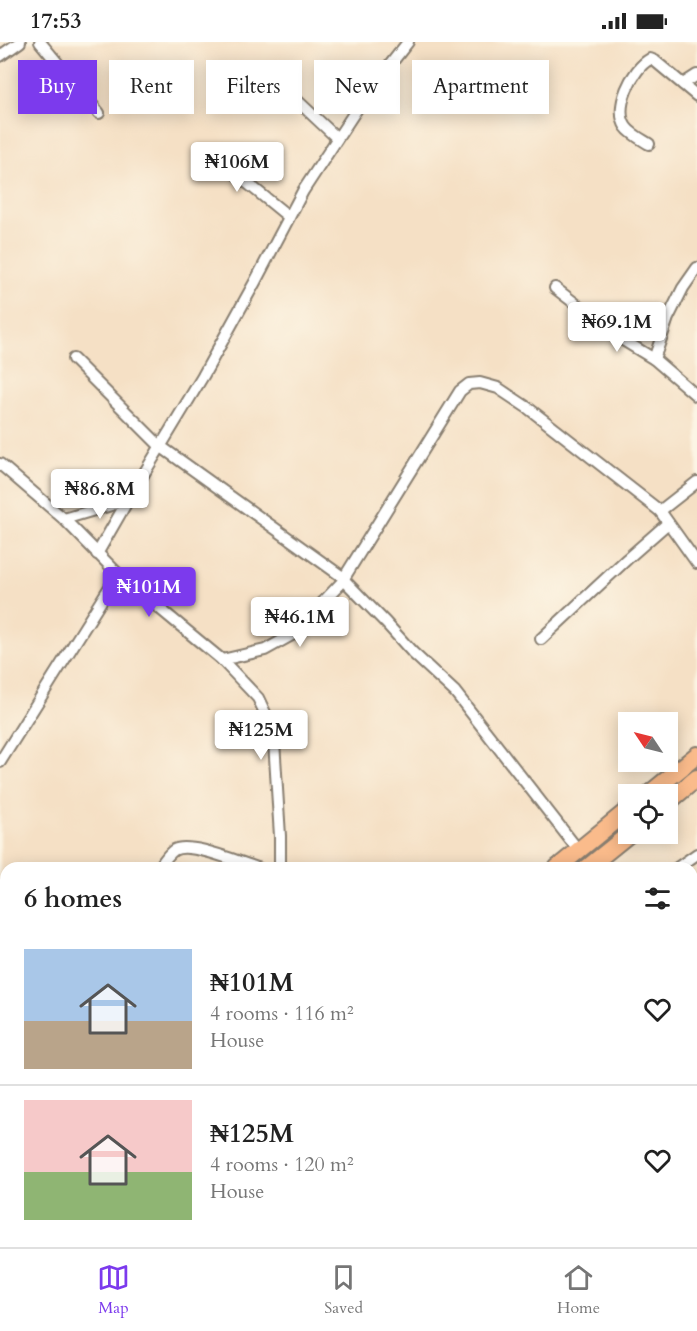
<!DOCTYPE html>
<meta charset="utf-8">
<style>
:root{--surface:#fff;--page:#f2f2f2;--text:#222;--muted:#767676;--line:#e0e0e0;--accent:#7c3aed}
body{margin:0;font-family:Cardo,serif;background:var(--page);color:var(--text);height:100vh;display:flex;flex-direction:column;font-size:22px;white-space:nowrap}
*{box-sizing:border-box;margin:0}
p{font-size:20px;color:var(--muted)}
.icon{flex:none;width:33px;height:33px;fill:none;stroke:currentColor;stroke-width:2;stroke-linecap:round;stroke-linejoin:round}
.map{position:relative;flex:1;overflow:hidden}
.sheet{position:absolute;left:0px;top:820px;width:698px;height:386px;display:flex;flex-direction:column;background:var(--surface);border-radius:18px 18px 0 0;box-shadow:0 3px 15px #0003}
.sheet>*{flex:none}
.guide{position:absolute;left:18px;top:18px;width:662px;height:54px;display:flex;gap:12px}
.needle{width:39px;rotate:305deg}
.controls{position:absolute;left:618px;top:670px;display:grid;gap:12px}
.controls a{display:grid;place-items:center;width:60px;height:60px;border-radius:0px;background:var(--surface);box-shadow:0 3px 15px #0003;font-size:30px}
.price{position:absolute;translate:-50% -51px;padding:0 14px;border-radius:6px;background:#fff;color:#222;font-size:20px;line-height:39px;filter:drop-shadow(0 2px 3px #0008)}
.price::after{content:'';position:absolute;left:50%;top:36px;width:18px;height:14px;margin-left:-9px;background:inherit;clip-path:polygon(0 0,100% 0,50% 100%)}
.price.current{background:var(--accent);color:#fff}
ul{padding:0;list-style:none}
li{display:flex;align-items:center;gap:18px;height:150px;padding:0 24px}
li+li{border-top:2px solid var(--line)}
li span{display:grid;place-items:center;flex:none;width:168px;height:120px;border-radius:0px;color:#555}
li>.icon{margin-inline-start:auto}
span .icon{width:72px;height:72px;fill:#fffc;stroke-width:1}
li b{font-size:26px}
h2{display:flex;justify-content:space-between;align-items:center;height:72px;padding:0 24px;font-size:26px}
.chip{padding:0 21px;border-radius:0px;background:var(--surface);box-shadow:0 3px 15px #0003;font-size:21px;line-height:54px}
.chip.current{background:var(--accent);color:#fff}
.status{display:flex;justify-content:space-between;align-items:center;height:42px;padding:0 30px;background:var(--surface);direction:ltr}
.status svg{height:16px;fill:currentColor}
.tab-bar{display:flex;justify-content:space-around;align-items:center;height:84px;border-top:2px solid var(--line);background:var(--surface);font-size:16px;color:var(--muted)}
.tab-bar a{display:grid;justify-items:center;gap:3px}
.tab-bar .current{color:var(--accent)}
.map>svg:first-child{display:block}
</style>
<div class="status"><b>17:53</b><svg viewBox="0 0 49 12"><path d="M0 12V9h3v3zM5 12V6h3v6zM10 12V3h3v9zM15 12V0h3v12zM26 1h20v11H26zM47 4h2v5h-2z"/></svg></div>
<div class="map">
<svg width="697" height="1205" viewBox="0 0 697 1205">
<rect width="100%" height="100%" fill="#fcf5e5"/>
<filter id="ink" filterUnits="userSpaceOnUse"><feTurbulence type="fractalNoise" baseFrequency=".0167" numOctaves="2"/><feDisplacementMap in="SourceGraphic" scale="12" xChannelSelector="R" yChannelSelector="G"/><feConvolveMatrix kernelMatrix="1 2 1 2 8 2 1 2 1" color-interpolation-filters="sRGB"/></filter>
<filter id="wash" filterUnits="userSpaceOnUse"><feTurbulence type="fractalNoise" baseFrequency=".008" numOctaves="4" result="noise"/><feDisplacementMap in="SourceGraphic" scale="24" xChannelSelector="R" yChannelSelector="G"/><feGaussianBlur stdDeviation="1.35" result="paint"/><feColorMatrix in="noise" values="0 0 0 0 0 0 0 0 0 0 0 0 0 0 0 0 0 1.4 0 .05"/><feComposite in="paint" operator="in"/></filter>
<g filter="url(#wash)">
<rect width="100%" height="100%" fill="#f5e0c5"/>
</g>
<g filter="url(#ink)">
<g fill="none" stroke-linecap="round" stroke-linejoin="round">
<g stroke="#887e70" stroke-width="14">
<g id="street">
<path d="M 40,0 L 99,71"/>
<path d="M 0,14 L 20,0"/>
<path d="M 269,32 L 337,96"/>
<path d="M 683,42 L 697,33"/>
<path d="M 649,102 C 641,97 631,92 626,85 C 613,66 632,27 650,17 L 655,19 L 697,54"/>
<path d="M 203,105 L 289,175"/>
<path d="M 555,246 L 623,298 L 654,317 L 697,354"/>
<path d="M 73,317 L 160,404 L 344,536 L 344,538 L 386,581 L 413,611 L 455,650 L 579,809"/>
<path d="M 654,317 L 668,276 L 683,246 L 697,226"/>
<path d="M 0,422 L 64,477 L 118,532 L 222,618 L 258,656 L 267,675 L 274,699 L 280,794 L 280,826"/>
<path d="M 660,469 L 697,440"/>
<path d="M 64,477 L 128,458"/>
<path d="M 97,512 L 128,458 L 203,334 L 255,240 L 303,149 L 364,56 L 408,0"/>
<path d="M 344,536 L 460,349 L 469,342 L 480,341 L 498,346 L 528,366 L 660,469 L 697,521"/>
<path d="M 541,597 L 627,517 L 668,481"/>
<path d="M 222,618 L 265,608 L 292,593 L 344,538"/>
<path d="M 0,720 L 118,532"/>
<path d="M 159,826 C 163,820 168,812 174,808 C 190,799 240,821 258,826"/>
<path d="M 677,826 L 697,812"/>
<path d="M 288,1200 L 288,1205"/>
</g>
</g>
<g stroke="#887e70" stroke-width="20">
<g id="primary">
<path d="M 648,753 L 697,713"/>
<path d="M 668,760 L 697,736"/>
<path d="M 557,826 L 628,768"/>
<path d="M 587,826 L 629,792"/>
<path d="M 114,1205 L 124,1200"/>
</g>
</g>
<use href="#street" stroke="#fff" stroke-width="10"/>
<use href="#primary" stroke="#fabb8b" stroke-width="16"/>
</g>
</g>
</svg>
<div class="controls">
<a><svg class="needle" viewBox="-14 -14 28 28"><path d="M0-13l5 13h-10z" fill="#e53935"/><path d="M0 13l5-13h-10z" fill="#767676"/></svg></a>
<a><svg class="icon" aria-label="locate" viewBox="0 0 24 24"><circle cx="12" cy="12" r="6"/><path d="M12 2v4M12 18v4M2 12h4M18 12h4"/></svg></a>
</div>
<b class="price" style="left:237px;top:151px">₦106M</b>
<b class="price" style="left:617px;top:311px">₦69.1M</b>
<b class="price" style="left:100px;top:478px">₦86.8M</b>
<b class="price current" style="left:149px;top:576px">₦101M</b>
<b class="price" style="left:300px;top:606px">₦46.1M</b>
<b class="price" style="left:261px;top:719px">₦125M</b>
<div class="guide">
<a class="chip current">Buy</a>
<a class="chip">Rent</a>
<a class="chip">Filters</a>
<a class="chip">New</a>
<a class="chip">Apartment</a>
</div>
<section class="sheet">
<h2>6 homes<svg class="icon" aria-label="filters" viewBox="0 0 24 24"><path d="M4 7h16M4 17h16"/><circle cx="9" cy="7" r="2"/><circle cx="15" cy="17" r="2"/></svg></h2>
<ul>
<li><span style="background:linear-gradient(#a9c7e8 60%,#b9a48a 0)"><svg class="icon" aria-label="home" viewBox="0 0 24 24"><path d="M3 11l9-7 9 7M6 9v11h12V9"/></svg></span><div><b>₦101M</b><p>4 rooms · 116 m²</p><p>House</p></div><svg class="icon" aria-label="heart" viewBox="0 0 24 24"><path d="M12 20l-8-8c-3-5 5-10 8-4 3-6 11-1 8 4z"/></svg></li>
<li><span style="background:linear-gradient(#f6c9c9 60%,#8fb573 0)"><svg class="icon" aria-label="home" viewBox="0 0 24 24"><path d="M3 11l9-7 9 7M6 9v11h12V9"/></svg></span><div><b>₦125M</b><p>4 rooms · 120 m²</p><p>House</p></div><svg class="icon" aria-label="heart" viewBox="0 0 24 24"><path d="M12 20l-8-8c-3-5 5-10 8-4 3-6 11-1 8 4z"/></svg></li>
</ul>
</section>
</div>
<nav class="tab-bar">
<a class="current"><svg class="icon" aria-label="map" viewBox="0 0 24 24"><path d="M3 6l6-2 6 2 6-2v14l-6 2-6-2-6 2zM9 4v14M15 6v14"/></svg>Map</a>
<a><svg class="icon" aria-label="saved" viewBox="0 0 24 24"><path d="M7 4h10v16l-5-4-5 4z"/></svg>Saved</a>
<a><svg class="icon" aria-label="home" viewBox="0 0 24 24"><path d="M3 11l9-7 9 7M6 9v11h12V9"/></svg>Home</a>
</nav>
